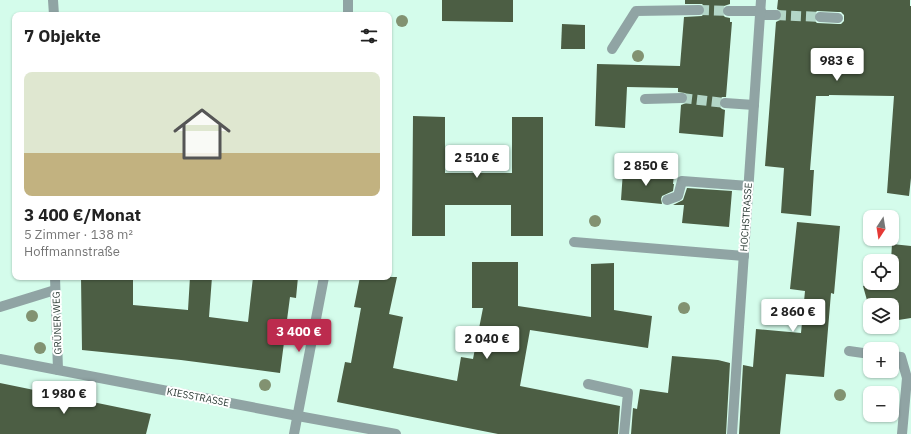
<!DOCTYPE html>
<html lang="de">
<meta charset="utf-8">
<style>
:root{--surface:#fff;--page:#f6f6f6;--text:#222;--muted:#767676;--line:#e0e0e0;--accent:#bc2b4e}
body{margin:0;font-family:"IBM Plex Sans",sans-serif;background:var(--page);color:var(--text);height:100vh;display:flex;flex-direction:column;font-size:15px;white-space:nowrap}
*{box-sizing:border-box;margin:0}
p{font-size:13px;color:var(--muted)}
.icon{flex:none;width:22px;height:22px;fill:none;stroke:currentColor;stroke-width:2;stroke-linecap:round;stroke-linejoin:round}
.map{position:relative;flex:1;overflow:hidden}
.side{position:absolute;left:12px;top:12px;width:380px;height:268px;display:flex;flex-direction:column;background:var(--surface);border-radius:8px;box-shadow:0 1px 3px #0004}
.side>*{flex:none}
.needle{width:26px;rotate:192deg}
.fabs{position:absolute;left:863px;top:210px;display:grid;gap:8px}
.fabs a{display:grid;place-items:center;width:36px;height:36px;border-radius:8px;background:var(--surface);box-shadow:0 1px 3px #0004;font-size:20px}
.price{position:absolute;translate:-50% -34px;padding:0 9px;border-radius:4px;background:#fff;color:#222;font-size:13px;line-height:26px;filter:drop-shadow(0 1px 2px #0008)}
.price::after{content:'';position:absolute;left:50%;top:24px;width:12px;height:9px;margin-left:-6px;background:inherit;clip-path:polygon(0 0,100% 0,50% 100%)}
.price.active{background:var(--accent);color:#fff}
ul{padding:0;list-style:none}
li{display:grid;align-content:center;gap:8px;height:212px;padding:0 12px}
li+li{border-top:1px solid var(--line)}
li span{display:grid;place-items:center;height:124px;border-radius:8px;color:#555}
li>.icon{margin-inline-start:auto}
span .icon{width:72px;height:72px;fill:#fffc;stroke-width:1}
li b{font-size:17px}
h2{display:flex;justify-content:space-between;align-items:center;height:48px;padding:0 12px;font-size:17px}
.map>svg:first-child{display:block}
</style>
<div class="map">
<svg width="911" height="434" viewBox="0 0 911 434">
<rect width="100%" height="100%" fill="#d4fceb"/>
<g fill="#4c5e44" fill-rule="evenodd">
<path d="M 442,0 L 513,0 L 513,22 L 442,21 Z"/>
<path d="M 685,0 L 730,0 L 730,4 L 724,6 L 722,11 L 723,15 L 725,17 L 730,18 L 730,22 L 732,22 L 726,97 L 722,97 L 719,102 L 719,106 L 722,109 L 725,110 L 723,137 L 679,133 L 681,105 L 686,103 L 688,101 L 688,97 L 685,93 L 678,92 L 678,88 L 627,87 L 625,128 L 595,126 L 597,64 L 680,66 L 684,17 L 702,16 L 704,13 L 705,10 L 704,6 L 702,4 L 685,4 Z"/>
<path d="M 778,0 L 910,0 L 910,6 L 911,6 L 911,178 L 909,196 L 887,193 L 894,96 L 829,95 L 829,96 L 816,96 L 810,170 L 814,170 L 811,216 L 781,213 L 784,168 L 765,166 L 776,22 L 780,20 L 782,15 L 781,11 L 777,9 ZM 817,11 L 838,12 L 841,12 L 844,15 L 844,21 L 841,24 L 838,24 L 817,23 L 814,20 L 814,16 L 815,13 Z"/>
<path d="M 562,24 L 585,25 L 585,49 L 561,49 Z"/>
<path d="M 413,116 L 445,117 L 445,173 L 512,173 L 512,117 L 543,117 L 543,236 L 511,236 L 511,205 L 445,205 L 445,236 L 412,236 Z"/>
<path d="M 623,171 L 674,175 L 673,184 L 674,184 L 673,191 L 662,196 L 661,199 L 662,204 L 621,200 Z"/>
<path d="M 687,188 L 732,191 L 729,227 L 682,223 L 684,205 L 673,205 L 683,200 Z"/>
<path d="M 797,222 L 840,226 L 834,294 L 831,293 L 824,377 L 786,374 L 780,434 L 739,434 L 743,365 L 753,367 L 756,329 L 801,333 L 805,291 L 790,289 Z"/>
<path d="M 892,244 L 911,246 L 911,318 L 892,321 L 892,305 L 870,305 L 870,311 L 863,286 L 876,283 L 892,283 L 892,261 L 891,261 Z"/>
<path d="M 472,262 L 518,262 L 518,306 L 591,317 L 591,264 L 614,263 L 614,310 L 652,316 L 648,348 L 530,330 L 520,386 L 620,406 L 618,434 L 498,434 L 337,402 L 345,362 L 351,363 L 361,308 L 354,307 L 360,277 L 397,277 L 389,314 L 403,317 L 393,368 L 457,381 L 461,357 L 473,359 L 483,308 L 472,308 Z"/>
<path d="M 81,277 L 133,277 L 133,305 L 188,310 L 190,277 L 212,277 L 209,317 L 248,322 L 253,277 L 298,277 L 296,298 L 290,297 L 280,373 L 181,360 L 82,350 Z"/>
<path d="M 672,356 L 718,360 L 730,363 L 726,434 L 631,434 L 633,408 L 637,409 L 640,389 L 668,393 Z"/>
<path d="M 0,383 L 151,414 L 146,434 L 0,434 Z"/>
</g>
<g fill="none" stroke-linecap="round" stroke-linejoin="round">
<g stroke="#b3d6c7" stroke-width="10" stroke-dasharray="10 5" stroke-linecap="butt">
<path d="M 699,10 L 728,11"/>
<path d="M 776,15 L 820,17"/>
<path d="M 682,98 L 725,103"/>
</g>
<g stroke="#90a4a4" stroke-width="10">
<path d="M 53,0 L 54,15"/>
<path d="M 348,0 L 348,15"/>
<path d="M 728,11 L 761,11"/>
<path d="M 760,15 L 776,15"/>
<path d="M 820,17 L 838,18"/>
<path d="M 612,49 L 636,11 L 699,10"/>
<path d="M 645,99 L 682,98"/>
<path d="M 725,103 L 754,105"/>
<path d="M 667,200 L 678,196 L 682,181 L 749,186"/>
<path d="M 574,242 L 744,256"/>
<path d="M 55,277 L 58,370"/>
<path d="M 0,307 L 55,290"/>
<path d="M 849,351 L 870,354"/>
<path d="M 892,356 L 901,357 L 907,378 L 902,434"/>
<path d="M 0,359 L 58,370 L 298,416 L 396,434"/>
<path d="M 588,384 L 628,393 L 624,434"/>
<path d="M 294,434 L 324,277"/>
<path d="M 732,434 L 739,327 L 761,0"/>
</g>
</g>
<g fill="#829271">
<circle cx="402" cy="21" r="6"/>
<circle cx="638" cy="56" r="6"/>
<circle cx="595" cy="221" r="6"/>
<circle cx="684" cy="308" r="6"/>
<circle cx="32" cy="316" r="6"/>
<circle cx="40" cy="348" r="6"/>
<circle cx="265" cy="385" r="6"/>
<circle cx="840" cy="395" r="6"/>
</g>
<g text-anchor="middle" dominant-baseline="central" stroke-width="4" stroke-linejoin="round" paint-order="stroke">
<g font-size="10" fill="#2f3e38" stroke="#fff">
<text transform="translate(746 217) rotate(-86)">HOCHSTRASSE</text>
<text transform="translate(57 323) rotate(-92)">GRÜNER WEG</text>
<text transform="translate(198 397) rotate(11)">KIESSTRASSE</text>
</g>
</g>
</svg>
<div class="fabs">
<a><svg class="needle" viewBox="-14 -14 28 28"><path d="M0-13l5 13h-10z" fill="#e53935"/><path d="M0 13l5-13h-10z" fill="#767676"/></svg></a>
<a><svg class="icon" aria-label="locate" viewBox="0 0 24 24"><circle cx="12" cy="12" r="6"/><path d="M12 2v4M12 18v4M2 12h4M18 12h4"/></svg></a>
<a><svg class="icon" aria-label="layers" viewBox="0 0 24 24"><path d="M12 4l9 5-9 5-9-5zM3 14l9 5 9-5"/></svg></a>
<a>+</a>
<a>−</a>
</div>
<b class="price" style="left:837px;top:82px">983 €</b>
<b class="price" style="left:477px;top:179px">2 510 €</b>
<b class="price" style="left:646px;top:187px">2 850 €</b>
<b class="price" style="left:793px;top:333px">2 860 €</b>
<b class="price active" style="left:299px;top:353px">3 400 €</b>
<b class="price" style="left:487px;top:360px">2 040 €</b>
<b class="price" style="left:64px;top:415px">1 980 €</b>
<section class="side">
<h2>7 Objekte<svg class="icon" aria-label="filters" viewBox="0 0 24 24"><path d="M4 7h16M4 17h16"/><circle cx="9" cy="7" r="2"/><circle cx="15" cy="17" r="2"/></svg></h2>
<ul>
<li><span style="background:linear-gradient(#dfe7d0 65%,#c2b280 0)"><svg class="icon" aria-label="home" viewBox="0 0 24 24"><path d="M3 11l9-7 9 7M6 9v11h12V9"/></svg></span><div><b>3 400 €/Monat</b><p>5 Zimmer · 138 m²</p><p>Hoffmannstraße</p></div></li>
</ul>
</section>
</div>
